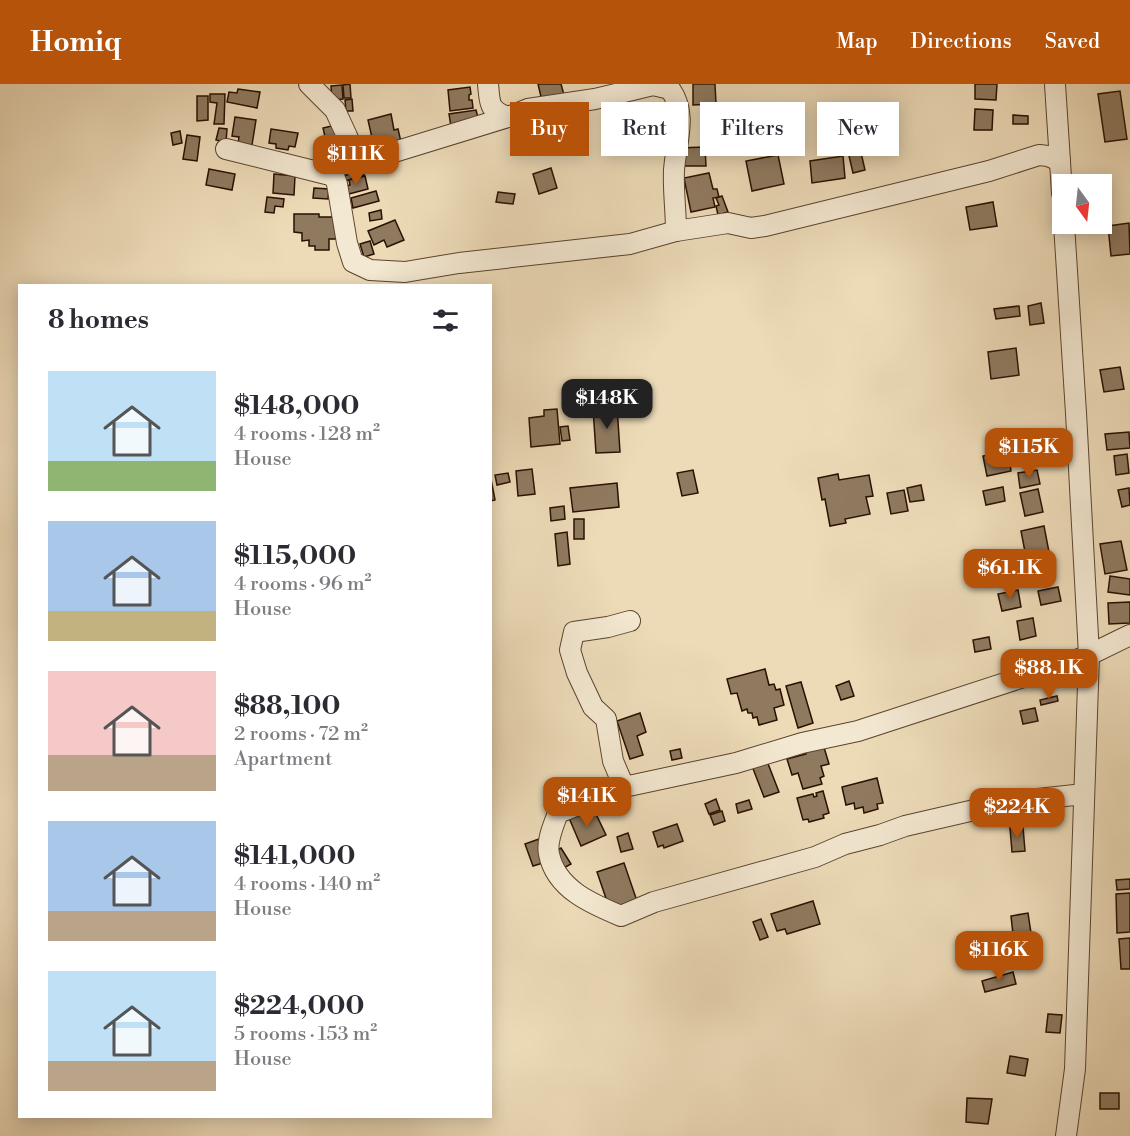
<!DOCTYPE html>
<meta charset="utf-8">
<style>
:root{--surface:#fff;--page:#f7f7f7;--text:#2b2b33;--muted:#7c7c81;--accent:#b45309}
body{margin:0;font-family:"Libre Bodoni",serif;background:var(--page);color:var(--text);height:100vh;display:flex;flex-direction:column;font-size:22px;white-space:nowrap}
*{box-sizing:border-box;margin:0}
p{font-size:20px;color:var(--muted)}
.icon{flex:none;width:33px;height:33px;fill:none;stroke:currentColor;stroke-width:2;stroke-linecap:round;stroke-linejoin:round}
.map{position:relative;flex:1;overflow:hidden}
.drawer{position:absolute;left:18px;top:200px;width:474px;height:834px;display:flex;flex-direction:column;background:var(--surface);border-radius:0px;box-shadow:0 3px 15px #0003}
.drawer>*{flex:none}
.hud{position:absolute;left:510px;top:18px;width:530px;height:54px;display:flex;gap:12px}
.needle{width:39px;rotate:165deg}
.buttons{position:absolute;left:1052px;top:90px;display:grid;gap:12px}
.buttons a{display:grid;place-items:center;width:60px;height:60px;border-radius:0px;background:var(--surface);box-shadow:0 3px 15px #0003;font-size:30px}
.price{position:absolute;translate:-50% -51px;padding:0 14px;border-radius:12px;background:var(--accent);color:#fff;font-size:20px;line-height:39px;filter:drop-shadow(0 2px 3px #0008)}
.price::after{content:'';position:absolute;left:50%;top:36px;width:18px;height:14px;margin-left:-9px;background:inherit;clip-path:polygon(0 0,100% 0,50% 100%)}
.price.current{background:#222;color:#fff}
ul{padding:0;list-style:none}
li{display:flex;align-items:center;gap:18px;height:150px;padding:0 30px}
li span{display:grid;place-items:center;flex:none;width:168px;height:120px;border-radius:0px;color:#555}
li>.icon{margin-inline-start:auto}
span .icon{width:72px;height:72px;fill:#fffc;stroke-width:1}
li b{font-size:26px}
h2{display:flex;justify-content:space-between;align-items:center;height:72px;padding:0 30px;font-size:26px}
.chip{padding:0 21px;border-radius:0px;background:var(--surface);box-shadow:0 3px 15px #0003;font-size:21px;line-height:54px}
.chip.current{background:var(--accent);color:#fff}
header{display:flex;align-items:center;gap:36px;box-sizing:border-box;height:84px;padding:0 30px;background:var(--accent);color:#fff}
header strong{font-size:28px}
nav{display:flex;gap:33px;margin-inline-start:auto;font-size:21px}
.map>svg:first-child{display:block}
</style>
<header>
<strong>Homiq</strong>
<nav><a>Map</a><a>Directions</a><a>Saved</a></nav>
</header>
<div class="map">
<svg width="1130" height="1052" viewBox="0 0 1130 1052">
<rect width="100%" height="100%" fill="#eddbb8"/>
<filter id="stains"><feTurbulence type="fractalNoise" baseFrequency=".00333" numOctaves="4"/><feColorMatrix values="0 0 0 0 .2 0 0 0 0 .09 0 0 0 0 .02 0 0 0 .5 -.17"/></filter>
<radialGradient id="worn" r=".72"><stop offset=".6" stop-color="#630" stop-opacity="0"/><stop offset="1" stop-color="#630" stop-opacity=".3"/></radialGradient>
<g fill="#8f7a60" stroke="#2a1000" stroke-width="1.5">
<path d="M 350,0 L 351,14 L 344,14 L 343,1 Z"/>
<path d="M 538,0 L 561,0 L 564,11 L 542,17 Z"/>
<path d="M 693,0 L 715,0 L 716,20 L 693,21 Z"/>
<path d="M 975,0 L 997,0 L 996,16 L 975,15 Z"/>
<path d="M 342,1 L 343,15 L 332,16 L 331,2 Z"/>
<path d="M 470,3 L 471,10 L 469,11 L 469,16 L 472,16 L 473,24 L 450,27 L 448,6 Z"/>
<path d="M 238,5 L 260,8 L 257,24 L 227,18 L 229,8 L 237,9 Z"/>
<path d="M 1120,7 L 1127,55 L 1105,58 L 1098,10 Z"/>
<path d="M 210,10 L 225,10 L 224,40 L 214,40 L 217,19 L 210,18 Z"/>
<path d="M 197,12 L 208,12 L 208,36 L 197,37 Z"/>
<path d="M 352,15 L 353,27 L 346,27 L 345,16 Z"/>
<path d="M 975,25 L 993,26 L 992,46 L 974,46 Z"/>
<path d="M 476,26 L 479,38 L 451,43 L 449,30 Z"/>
<path d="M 391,30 L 394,46 L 398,45 L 401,58 L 379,63 L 378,57 L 373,58 L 368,36 Z"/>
<path d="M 1013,31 L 1028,32 L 1028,40 L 1013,40 Z"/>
<path d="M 235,33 L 256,36 L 252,61 L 238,59 L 239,53 L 232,52 Z"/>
<path d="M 336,41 L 339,55 L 326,57 L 323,44 Z"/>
<path d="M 883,42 L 887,59 L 864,63 L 860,47 Z"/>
<path d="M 219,44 L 227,45 L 226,58 L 216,56 Z"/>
<path d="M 271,45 L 298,49 L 295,63 L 289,62 L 288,66 L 276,64 L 276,60 L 269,59 Z"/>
<path d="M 180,47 L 182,59 L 173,61 L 171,49 Z"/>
<path d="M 856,47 L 865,86 L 853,89 L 844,50 Z"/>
<path d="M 187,51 L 200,53 L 197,77 L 183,75 Z"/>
<path d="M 705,63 L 706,82 L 679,82 L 678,64 Z"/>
<path d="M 778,71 L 784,100 L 752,107 L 746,77 Z"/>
<path d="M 843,72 L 845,94 L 812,99 L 810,77 Z"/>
<path d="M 363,84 L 364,91 L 342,98 L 341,93 L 347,91 L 346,89 Z"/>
<path d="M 551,84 L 557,104 L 539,110 L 533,90 Z"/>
<path d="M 209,85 L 235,90 L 232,106 L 206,101 Z"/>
<path d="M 709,89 L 713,105 L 717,105 L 719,113 L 713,114 L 715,123 L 691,128 L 684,94 Z"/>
<path d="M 274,90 L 295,92 L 294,111 L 273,109 Z"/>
<path d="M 365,92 L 368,105 L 345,111 L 343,103 L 350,101 L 349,96 Z"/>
<path d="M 314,104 L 329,105 L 328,115 L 313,114 Z"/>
<path d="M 376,107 L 379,117 L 353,124 L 351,114 Z"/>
<path d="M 498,108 L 515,110 L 513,120 L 496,118 Z"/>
<path d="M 722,112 L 728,128 L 718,131 L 716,122 L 719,121 L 716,114 Z"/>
<path d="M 267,113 L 284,115 L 283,123 L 275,122 L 274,129 L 265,128 Z"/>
<path d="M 993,118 L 997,142 L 970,146 L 966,123 Z"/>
<path d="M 381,126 L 382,135 L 370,137 L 369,129 Z"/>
<path d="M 294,130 L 319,130 L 319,133 L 338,133 L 337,155 L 329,155 L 329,166 L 315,166 L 315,162 L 309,162 L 309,156 L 302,157 L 302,149 L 294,148 Z"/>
<path d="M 395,136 L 404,156 L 387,163 L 384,156 L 374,161 L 368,147 Z"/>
<path d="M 1129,139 L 1130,170 L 1111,172 L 1108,142 Z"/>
<path d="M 370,157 L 374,170 L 364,173 L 360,160 Z"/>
<path d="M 1041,219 L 1044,239 L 1030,241 L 1028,222 Z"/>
<path d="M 1019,222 L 1020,232 L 996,235 L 994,225 Z"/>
<path d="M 1016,264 L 1019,291 L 991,295 L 988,268 Z"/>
<path d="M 1120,283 L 1124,305 L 1104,308 L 1100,286 Z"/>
<path d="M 617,322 L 620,368 L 596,369 L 593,324 Z"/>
<path d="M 557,325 L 560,360 L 531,363 L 529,334 L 544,332 L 544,326 Z"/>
<path d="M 568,342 L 570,356 L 562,357 L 560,343 Z"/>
<path d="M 1129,348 L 1130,364 L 1107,366 L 1105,350 Z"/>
<path d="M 1008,367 L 1011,387 L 987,392 L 983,372 Z"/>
<path d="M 1127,370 L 1129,389 L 1116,391 L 1114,372 Z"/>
<path d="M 532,385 L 535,410 L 518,412 L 516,387 Z"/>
<path d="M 693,386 L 698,409 L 682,412 L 677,389 Z"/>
<path d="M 1037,386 L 1040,400 L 1020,404 L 1018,389 Z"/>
<path d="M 508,389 L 510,398 L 497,401 L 495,391 Z"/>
<path d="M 490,390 L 495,416 L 490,417 Z"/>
<path d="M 838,390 L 839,396 L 869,391 L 873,412 L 866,413 L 870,430 L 845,435 L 846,439 L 830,442 L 825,415 L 822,416 L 818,394 Z"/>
<path d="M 617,399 L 619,423 L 573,428 L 570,404 Z"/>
<path d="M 921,401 L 924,416 L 910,418 L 907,404 Z"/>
<path d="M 1003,403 L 1005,417 L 986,421 L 983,407 Z"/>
<path d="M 1129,404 L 1130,421 L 1122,423 L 1118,406 Z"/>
<path d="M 1038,405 L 1043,428 L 1025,432 L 1020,409 Z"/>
<path d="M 904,406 L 908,427 L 891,430 L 887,409 Z"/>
<path d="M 564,422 L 565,435 L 551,437 L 550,424 Z"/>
<rect x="574" y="435" width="10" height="20"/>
<path d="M 1044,442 L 1049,468 L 1026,473 L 1021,447 Z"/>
<path d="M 567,448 L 570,480 L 558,482 L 555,450 Z"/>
<path d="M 1121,457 L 1127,486 L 1105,490 L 1100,460 Z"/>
<path d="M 1110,492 L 1130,495 L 1130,511 L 1108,508 Z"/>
<path d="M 1058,503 L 1061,517 L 1041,521 L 1038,507 Z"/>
<path d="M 1018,506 L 1021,523 L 1002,527 L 998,510 Z"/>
<path d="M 1130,518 L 1130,539 L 1109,540 L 1108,519 Z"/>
<path d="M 1033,534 L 1036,552 L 1020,556 L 1017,537 Z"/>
<path d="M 989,553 L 991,565 L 975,568 L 973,556 Z"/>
<path d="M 765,585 L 769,601 L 774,600 L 776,606 L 780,605 L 784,621 L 774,624 L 777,636 L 759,641 L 757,633 L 753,634 L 752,629 L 748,629 L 747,625 L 742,627 L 737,609 L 731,610 L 727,595 Z"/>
<path d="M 849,597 L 854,612 L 841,616 L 836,602 Z"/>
<path d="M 801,598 L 813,639 L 798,644 L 786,602 Z"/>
<path d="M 1057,612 L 1058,617 L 1041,621 L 1040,616 Z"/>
<path d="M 1035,624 L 1038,637 L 1023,640 L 1020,627 Z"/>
<path d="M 640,629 L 646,648 L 637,652 L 643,671 L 630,675 L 617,637 Z"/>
<path d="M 823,660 L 829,680 L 821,682 L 824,692 L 820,694 L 822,700 L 803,705 L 798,689 L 792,691 L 787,675 L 806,670 L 805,665 Z"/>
<path d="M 680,665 L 682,674 L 672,676 L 670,667 Z"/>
<path d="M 767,677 L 779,708 L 764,713 L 752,682 Z"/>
<path d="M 877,694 L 883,719 L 877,720 L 878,725 L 864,729 L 863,723 L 855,725 L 854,719 L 846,721 L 842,703 Z"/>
<path d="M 823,707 L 829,729 L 823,731 L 824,734 L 809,738 L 808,735 L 803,736 L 797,714 L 813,710 L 814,713 L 817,712 L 816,709 Z"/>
<path d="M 716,715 L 720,726 L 709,730 L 705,720 Z"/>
<path d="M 749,716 L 752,725 L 738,729 L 736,720 Z"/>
<path d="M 585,727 L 587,732 L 595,728 L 606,751 L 581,762 L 569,734 Z"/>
<path d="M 722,727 L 725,737 L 714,741 L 710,731 Z"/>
<path d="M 677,740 L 683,757 L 664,764 L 663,761 L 658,763 L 653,748 Z"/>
<path d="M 1023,743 L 1025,767 L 1012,768 L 1010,744 Z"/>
<path d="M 628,749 L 633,765 L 621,768 L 617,753 Z"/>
<path d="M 539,755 L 546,778 L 533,782 L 525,760 Z"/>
<path d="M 561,764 L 571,780 L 562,785 L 552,769 Z"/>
<path d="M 624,779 L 637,817 L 610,826 L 597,788 Z"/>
<path d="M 1130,795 L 1130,805 L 1117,806 L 1116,796 Z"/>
<path d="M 1130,809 L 1130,848 L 1117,849 L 1116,810 Z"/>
<path d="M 813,817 L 820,840 L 787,850 L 785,845 L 777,847 L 771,830 Z"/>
<path d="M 1028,829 L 1032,856 L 1014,859 L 1011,832 Z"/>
<path d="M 761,835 L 768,853 L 760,856 L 753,838 Z"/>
<path d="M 1130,854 L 1130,885 L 1121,885 L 1119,855 Z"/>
<path d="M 1013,888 L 1016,900 L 985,908 L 982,897 Z"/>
<path d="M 1048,930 L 1062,931 L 1060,949 L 1046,948 Z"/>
<path d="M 1010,972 L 1028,975 L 1025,992 L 1007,989 Z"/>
<rect x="1100" y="1009" width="19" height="16"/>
<path d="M 967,1014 L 992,1015 L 988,1040 L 966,1038 Z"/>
</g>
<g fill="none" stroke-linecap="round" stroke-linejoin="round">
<g stroke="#5b432e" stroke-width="22">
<g id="minor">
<path d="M 309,0 L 335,26 L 347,52 L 355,73 L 378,73 L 508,33"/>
<path d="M 488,0 C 490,19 488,26 508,33 L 528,25 L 595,15 L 653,1 L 670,5 C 688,30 676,58 674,86 C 673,106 676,127 676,147"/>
<path d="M 1055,0 L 1062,109"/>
<path d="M 226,65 L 334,92 L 337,100 L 347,159 L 353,178 L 370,186 L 405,188 L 459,179 L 630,160 L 676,147 L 728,139 L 751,144 L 765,142 L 989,87 L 1039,71 L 1048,72 L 1060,77"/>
<path d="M 1064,140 L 1076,329 L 1089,571 L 1075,985 L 1066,1052"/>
<path d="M 630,537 L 608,543 L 574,548 L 570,566 L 577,589 L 593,623 L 606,635 L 613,677 L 624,703 L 736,679 L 802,659 L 858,647 L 1088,572"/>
<path d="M 1089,571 L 1130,551"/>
<path d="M 624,703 L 558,729 C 554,740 546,757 549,770 C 556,805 592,820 621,832 L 654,818 L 815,773 L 845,760 L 880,751 L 905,742 L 1009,718 L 1084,710"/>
</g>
</g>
<use href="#minor" stroke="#f3e8d1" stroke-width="20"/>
</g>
<rect width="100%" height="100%" filter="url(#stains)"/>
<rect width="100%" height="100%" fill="url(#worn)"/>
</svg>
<div class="buttons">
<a><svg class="needle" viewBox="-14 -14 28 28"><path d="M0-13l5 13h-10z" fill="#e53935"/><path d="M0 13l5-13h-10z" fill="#7c7c81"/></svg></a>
</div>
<b class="price" style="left:356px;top:102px">$111K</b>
<b class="price current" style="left:607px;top:346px">$148K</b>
<b class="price" style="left:1029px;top:395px">$115K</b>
<b class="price" style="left:1010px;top:516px">$61.1K</b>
<b class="price" style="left:1049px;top:616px">$88.1K</b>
<b class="price" style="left:587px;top:744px">$141K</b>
<b class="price" style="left:1017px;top:755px">$224K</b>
<b class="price" style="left:999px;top:898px">$116K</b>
<div class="hud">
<a class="chip current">Buy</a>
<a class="chip">Rent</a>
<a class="chip">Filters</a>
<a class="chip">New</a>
</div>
<section class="drawer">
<h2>8 homes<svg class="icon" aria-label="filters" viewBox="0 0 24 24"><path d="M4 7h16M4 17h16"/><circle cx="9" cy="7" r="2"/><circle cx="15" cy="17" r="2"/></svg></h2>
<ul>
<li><span style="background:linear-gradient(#bfe0f5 75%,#8fb573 0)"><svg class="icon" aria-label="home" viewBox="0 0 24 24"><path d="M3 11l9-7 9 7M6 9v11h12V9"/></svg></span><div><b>$148,000</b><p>4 rooms · 128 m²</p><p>House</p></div></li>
<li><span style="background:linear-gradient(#a9c7e8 75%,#c2b280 0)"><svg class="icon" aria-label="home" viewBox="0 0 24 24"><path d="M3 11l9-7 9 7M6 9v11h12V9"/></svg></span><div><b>$115,000</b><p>4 rooms · 96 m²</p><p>House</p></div></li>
<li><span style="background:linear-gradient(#f6c9c9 70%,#b9a48a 0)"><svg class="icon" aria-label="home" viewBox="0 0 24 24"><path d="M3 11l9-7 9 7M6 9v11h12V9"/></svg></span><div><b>$88,100</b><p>2 rooms · 72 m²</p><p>Apartment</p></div></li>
<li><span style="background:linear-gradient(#a9c7e8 75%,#b9a48a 0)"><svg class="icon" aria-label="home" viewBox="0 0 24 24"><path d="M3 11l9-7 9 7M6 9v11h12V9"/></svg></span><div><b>$141,000</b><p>4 rooms · 140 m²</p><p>House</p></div></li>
<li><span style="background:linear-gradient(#bfe0f5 75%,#b9a48a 0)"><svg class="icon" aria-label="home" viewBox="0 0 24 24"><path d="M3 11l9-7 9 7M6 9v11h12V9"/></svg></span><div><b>$224,000</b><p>5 rooms · 153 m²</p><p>House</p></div></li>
</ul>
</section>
</div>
